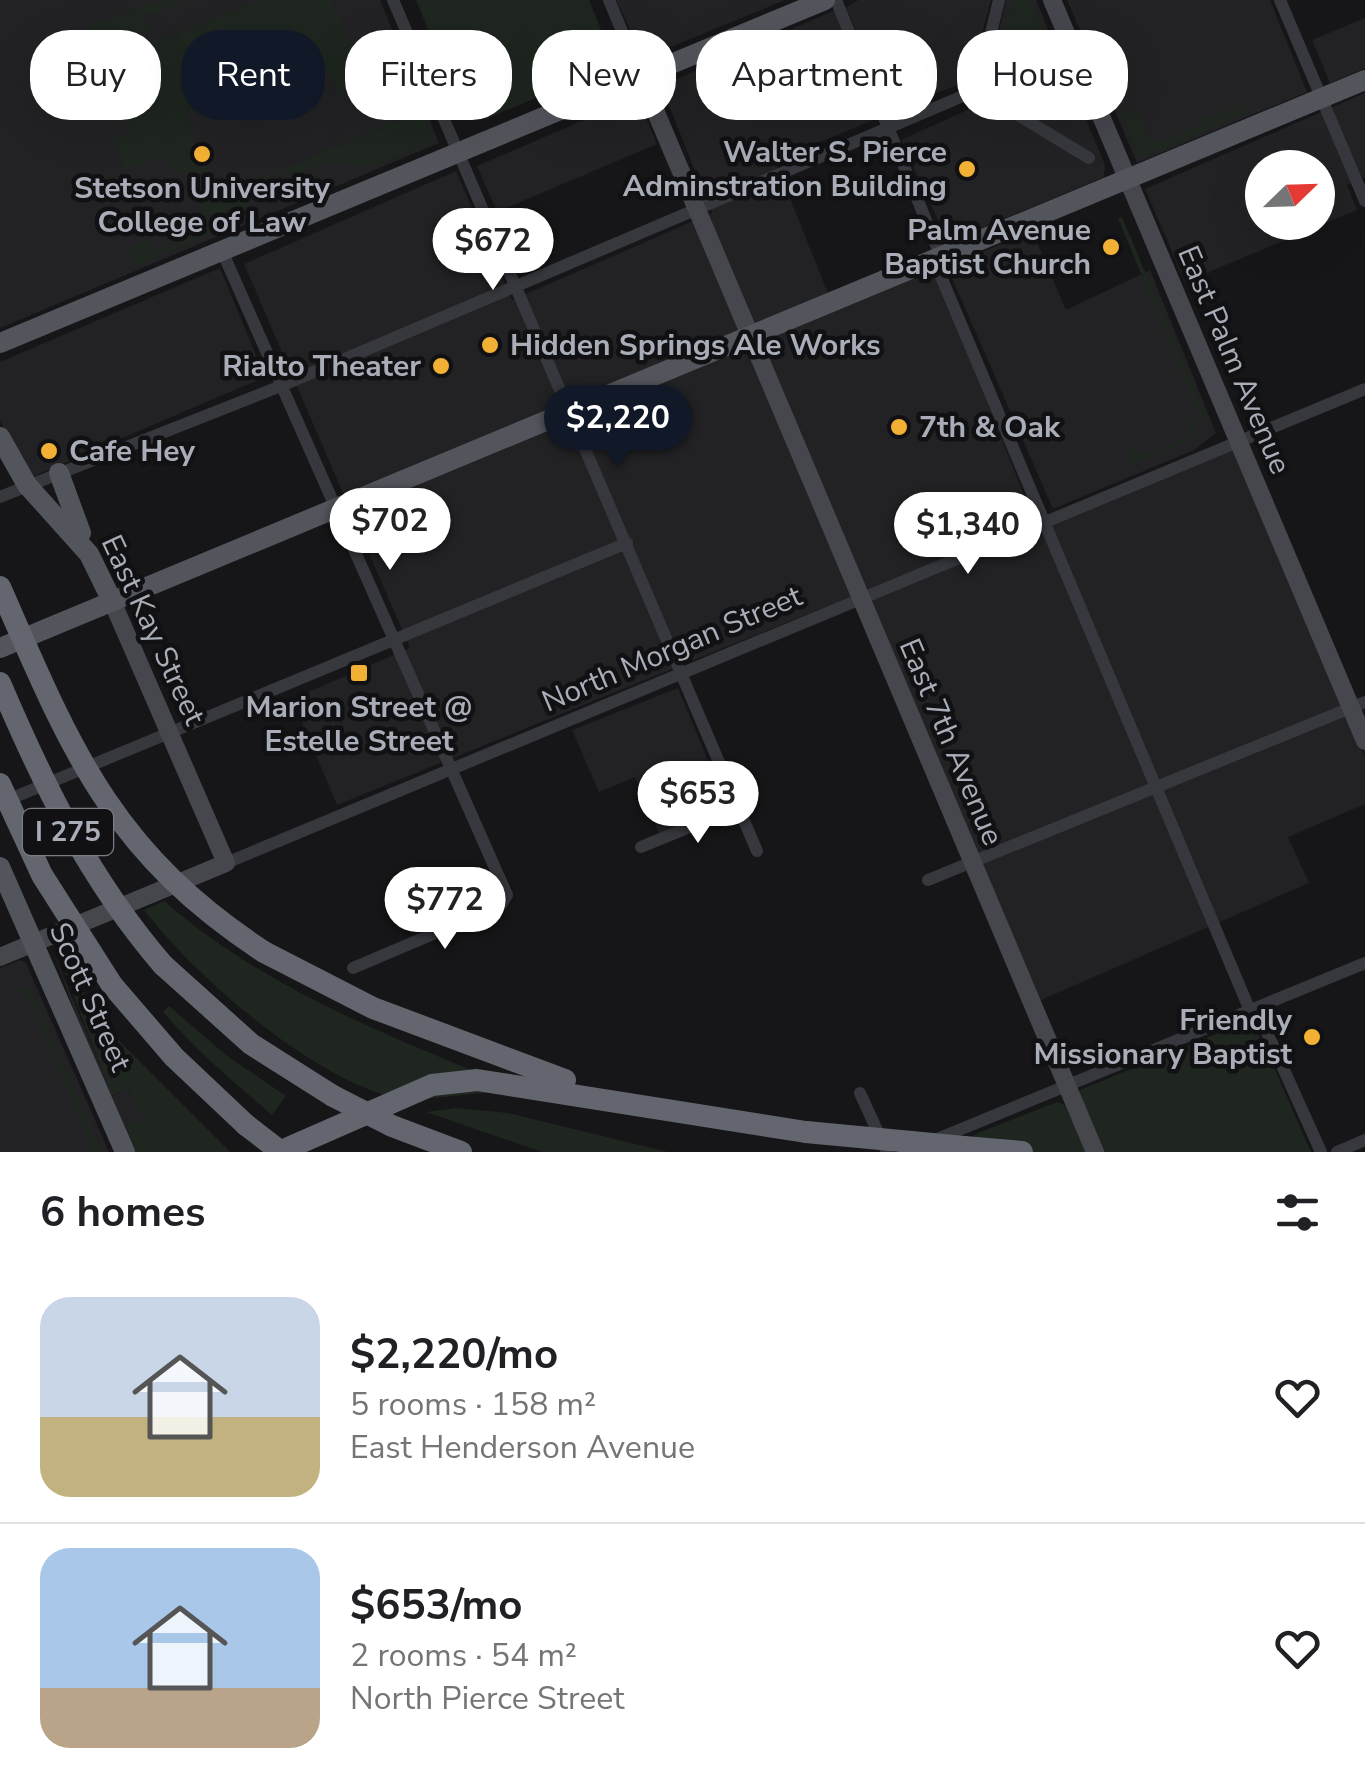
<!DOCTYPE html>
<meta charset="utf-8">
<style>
:root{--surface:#fff;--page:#f6f6f6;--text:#202124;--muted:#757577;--line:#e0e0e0;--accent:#111827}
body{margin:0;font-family:"Nunito Sans",sans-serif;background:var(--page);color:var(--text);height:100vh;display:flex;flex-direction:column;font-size:38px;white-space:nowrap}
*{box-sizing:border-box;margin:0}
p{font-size:32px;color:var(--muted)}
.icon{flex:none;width:55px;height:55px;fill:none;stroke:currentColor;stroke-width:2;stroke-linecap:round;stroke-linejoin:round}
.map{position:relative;height:1152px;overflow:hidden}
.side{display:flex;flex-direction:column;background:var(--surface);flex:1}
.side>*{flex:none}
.hud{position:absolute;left:30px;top:30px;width:1305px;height:90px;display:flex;gap:20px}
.needle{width:65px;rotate:67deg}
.tools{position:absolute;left:1245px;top:150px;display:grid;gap:20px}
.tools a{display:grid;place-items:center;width:90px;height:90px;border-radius:50%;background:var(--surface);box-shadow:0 10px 40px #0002;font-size:50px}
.price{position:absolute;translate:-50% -85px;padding:0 22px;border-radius:35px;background:#fff;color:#222;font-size:32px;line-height:65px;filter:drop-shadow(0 2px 5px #0008)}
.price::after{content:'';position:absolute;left:50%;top:60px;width:30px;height:22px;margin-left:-15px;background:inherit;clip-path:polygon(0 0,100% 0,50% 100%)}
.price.active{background:var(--accent);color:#fff}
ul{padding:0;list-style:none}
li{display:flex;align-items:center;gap:30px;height:250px;padding:0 40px}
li+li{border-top:2px solid var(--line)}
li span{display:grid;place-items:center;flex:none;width:280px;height:200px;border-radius:30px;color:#555}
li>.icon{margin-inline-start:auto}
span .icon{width:120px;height:120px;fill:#fffc;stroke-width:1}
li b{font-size:42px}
h2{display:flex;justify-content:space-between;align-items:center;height:120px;padding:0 40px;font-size:42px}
.pill{padding:0 35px;border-radius:40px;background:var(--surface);box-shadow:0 10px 40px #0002;font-size:35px;line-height:90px}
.pill.active{background:var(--accent);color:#fff}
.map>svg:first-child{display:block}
</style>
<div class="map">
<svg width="1365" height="1152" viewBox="0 0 1365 1152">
<rect width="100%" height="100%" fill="#161618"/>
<g fill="#222225" fill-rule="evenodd">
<path d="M 0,0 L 380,0 L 439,143 L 0,328 Z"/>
<path d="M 616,0 L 785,0 L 644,58 Z"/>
<path d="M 859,0 L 991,0 L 971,75 L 958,85 L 889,111 L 846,7 Z"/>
<path d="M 1006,0 L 1036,0 L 1105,165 L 1104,177 L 948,242 L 901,140 L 974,107 L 991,109 L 998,95 L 987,84 Z"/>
<path d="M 1067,0 L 1270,0 L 1307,92 L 1137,163 Z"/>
<path d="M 835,10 L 880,117 L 775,161 L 835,311 L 933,266 L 1038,530 L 1234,445 L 1365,757 L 1365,804 L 1288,837 L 1309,883 L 1034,1003 L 862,592 L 337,805 L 292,699 L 410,648 L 244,264 L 456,171 L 512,300 L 712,213 L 661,86 Z"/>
<path d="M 1365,18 L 1365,68 L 1330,83 L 1312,40 Z"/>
<path d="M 1365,93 L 1365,177 L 1347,185 L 1357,210 L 1185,282 L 1145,189 ZM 1262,168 L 1318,168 L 1318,222 L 1262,222 Z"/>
<path d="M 637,97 L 657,144 L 497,212 L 477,166 Z"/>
<path d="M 1032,231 L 1066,310 L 1150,270 L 1216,433 L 1194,450 L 1053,509 L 952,278 L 952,265 Z"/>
<path d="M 220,268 L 265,377 L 27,479 L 0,420 L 0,362 Z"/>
<path d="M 678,688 L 731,816 L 663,842 L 635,777 L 599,792 L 572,730 Z"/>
<path d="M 52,949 L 113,1096 L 128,1089 L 138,1105 L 145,1121 L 125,1125 L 137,1152 L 133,1152 L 91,1057 Z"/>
<path d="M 21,960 L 26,963 L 109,1152 L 0,1152 L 0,968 Z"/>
</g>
<g fill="#1e261f">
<path d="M 160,0 L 185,0 L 144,17 L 149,30 L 95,54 L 84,28 Z"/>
<path d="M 259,0 L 331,0 L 356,59 L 350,62 L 363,85 L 340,96 L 319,58 L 243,87 L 187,115 L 199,153 L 219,191 L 196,201 L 184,173 L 171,169 L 163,154 L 125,170 L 113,140 L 129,133 L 101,66 Z"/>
<path d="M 416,0 L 589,0 L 612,56 L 595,58 L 597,72 L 486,119 L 478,109 L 465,118 Z"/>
<path d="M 1012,0 L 1031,0 L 1046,35 L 999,54 Z"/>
<path d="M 1238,92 L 1246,113 L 1140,158 L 1121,114 L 1136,108 L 1152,145 L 1200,125 L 1199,119 L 1240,105 Z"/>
<path d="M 417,100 L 435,141 L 373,167 L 331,162 L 290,177 L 283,169 L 412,114 L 408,103 Z"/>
<path d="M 275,172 L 276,183 L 255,194 L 237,223 L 134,267 L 129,249 L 150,237 L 156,252 L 197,232 L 192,219 L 201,213 L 198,206 Z"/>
<path d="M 1122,217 L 1206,418 L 1193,424 L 1198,436 L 1131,465 L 1133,448 L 1137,447 L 1142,456 L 1192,435 L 1188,422 L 1200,416 L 1118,218 Z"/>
<path d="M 164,901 C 269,992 395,1038 522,1091 C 488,1089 417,1104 392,1097 C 308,1075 196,977 144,910 Z"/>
<path d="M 61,962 L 121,1043 L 230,1152 L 137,1152 L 125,1125 L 145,1120 L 128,1089 L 112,1096 Z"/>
<path d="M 21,986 L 29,988 L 101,1152 L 94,1152 L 26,991 L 18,993 Z"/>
<path d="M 169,1006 L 226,1055 L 286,1096 L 272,1115 C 233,1081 198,1053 163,1012 Z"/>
<path d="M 1248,1021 L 1263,1042 L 1311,1152 L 1102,1152 L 1077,1094 L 1080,1090 Z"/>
<path d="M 1057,1102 L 1065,1105 L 1086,1152 L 948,1152 L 978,1133 Z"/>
<path d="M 457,1108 L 508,1113 L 668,1152 L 542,1152 L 426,1112 Z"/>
</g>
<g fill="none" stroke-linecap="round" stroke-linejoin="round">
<g stroke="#37383d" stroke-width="12">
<path d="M 393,0 L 757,851"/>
<path d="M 609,0 L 641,77"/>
<path d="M 836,0 L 941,257"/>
<path d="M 1280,0 L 1365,201"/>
<path d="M 977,90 L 1089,158"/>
<path d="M 977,90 L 999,0"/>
<path d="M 222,251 L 507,895 L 501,905 L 353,968"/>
<path d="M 934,260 L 1251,1013"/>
<path d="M 0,497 L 281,386 L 977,90"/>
<path d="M 5,801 L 627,543"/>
<path d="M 641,847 L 738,807"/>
<path d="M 226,863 L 1365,389"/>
<path d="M 928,880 L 1365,702"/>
<path d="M 1257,1010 L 1321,1152"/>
<path d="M 860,1093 L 887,1152"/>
<path d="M 937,1139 L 1365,963"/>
<path d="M 1337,1152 L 1365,1140"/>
</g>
<g stroke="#45474d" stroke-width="18">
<path d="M 1052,0 L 1365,741"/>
<path d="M 641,77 L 1095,1152"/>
<path d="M 0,957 L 226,863 L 112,601"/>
</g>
<g stroke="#53555c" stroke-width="20">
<path d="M 0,343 L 825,0"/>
<path d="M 0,437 L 27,485 L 89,554 L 112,601"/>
<path d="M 59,473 L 81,533"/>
<path d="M 0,648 L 1365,80"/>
<path d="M 0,867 L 125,1152"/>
</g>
<g stroke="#63666e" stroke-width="22">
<path d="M 264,952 L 373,1008 L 565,1080"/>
<path d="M 163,965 L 251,1044 L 333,1096"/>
<path d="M 112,985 L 174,1057 L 246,1125"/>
<path d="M 964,1147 L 1022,1152"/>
<path d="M 279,1152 L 432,1085 L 477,1080 L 806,1132"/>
</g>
<g stroke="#63666e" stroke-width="22">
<path d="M 0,587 C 71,749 110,851 264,952"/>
<path d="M 0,683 C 44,786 89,879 163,965"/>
<path d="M 0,784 L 42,875 L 112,985"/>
<path d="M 333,1096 L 392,1126 L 461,1152"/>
<path d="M 246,1125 L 281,1152"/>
<path d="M 806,1132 L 964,1147"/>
</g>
</g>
<g fill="#f2b134" stroke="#111113" stroke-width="4">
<circle cx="202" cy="154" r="10"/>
<circle cx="967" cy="169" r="10"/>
<circle cx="1111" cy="247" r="10"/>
<circle cx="490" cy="345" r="10"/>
<circle cx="441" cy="366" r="10"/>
<circle cx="899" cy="427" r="10"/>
<circle cx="49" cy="451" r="10"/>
<rect x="349" y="663" width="20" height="20" rx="5"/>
<circle cx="1312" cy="1037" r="10"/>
</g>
<g text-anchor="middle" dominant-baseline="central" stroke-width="9" stroke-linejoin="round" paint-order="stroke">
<rect fill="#111113" stroke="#7b7e86" stroke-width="2.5" x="23" y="809" width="90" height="46" rx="8"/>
<g font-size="28" font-weight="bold" fill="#a8adb8">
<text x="68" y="832">I 275</text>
</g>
<g font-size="30" font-weight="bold" fill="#a8adb8" stroke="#111113" text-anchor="end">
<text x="947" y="152">Walter S. Pierce<tspan x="947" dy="34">Adminstration Building</tspan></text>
<text x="202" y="188" text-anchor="middle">Stetson University<tspan x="202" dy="34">College of Law</tspan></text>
<text x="1091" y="230">Palm Avenue<tspan x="1091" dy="34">Baptist Church</tspan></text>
<text x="510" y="345" text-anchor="start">Hidden Springs Ale Works</text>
<text x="421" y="366">Rialto Theater</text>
<text x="919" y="427" text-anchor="start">7th &amp; Oak</text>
<text x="69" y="451" text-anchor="start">Cafe Hey</text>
<text x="359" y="707" text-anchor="middle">Marion Street @<tspan x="359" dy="34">Estelle Street</tspan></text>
<text x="1292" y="1020">Friendly<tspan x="1292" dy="34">Missionary Baptist</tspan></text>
</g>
<g font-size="30" fill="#a8adb8" stroke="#111113">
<text transform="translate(1234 360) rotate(67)">East Palm Avenue</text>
<text transform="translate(153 630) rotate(65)">East Kay Street</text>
<text transform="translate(672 649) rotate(-23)">North Morgan Street</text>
<text transform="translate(951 742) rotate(67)">East 7th Avenue</text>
<text transform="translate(90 997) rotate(66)">Scott Street</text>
</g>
</g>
</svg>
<div class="tools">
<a><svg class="needle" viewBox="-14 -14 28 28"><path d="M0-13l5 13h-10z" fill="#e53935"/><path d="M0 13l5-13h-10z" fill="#757577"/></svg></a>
</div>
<b class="price" style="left:493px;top:293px">$672</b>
<b class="price active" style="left:618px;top:470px">$2,220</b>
<b class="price" style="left:390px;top:573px">$702</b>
<b class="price" style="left:968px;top:577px">$1,340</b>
<b class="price" style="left:698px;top:846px">$653</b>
<b class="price" style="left:445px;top:952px">$772</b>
<div class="hud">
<a class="pill">Buy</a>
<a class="pill active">Rent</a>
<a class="pill">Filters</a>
<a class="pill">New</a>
<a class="pill">Apartment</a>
<a class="pill">House</a>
</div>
</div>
<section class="side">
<h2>6 homes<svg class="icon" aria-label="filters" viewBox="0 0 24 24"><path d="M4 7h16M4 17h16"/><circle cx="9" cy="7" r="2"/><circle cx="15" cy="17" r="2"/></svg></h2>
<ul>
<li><span style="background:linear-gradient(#c9d6e8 60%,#c2b280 0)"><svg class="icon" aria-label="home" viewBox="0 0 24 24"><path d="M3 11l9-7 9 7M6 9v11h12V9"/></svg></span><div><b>$2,220/mo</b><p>5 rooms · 158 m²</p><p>East Henderson Avenue</p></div><svg class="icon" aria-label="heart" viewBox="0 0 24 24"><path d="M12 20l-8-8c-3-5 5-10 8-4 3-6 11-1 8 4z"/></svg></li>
<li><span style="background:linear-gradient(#a9c7e8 70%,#b9a48a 0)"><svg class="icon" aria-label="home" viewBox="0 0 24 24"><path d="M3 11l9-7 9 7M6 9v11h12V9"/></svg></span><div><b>$653/mo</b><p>2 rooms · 54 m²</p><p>North Pierce Street</p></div><svg class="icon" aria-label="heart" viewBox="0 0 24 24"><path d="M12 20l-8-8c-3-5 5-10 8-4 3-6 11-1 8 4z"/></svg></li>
</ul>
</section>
